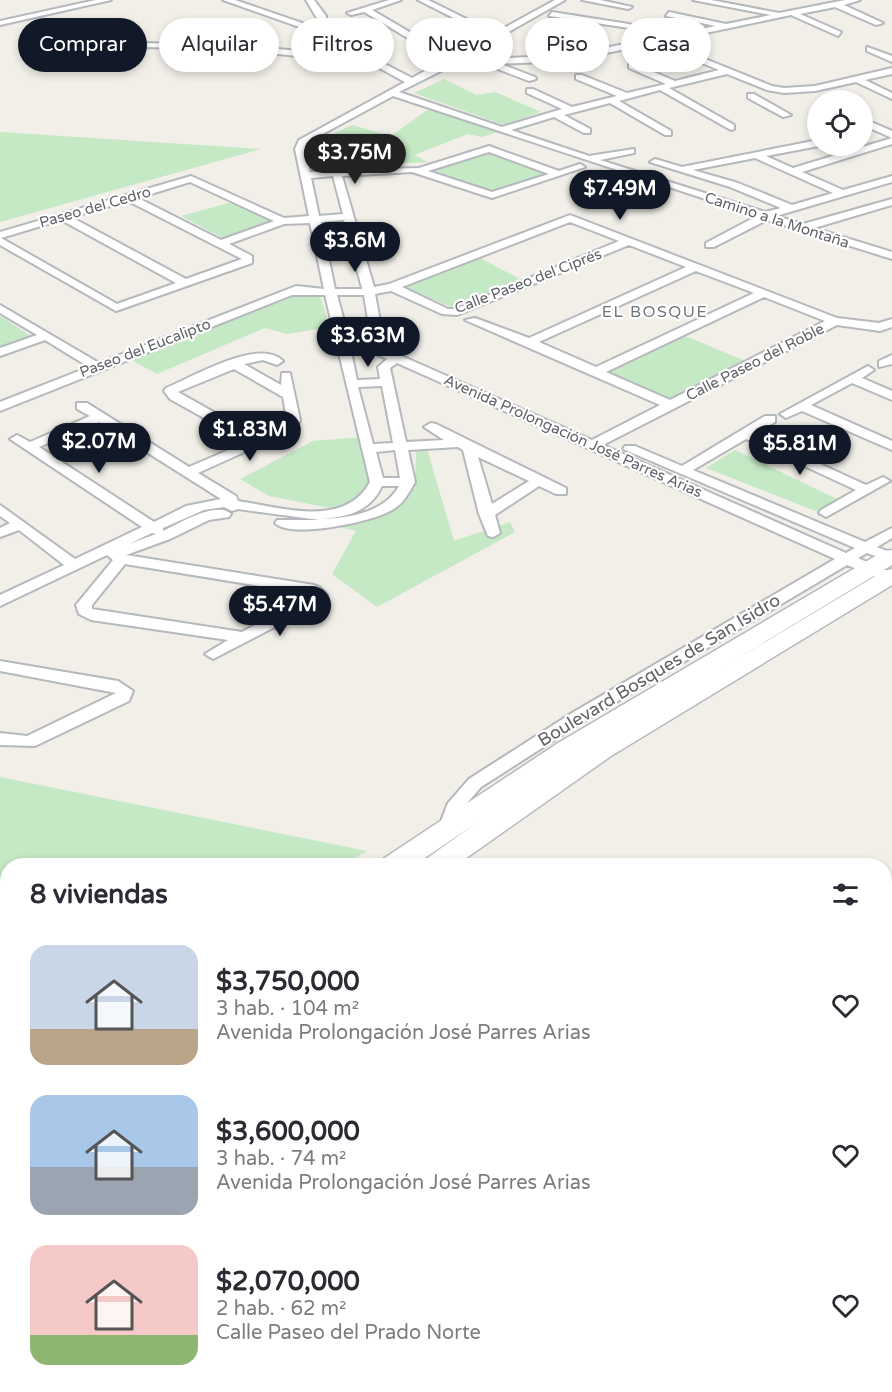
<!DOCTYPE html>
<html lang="es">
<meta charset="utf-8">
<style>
:root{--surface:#fff;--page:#f7f7f7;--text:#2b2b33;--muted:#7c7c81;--accent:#111827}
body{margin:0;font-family:"Varela Round",sans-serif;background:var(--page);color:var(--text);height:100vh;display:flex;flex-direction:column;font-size:22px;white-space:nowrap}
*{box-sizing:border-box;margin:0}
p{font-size:20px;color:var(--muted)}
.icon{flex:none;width:33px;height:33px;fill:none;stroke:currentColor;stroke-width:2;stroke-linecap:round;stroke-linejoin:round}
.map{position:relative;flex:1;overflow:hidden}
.panel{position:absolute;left:0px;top:858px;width:892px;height:534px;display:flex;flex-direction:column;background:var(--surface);border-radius:24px 24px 0 0;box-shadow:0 3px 9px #0003}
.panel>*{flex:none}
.top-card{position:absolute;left:18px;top:18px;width:856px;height:54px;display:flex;gap:12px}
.buttons{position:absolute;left:807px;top:90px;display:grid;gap:12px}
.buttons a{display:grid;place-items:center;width:66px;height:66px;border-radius:50%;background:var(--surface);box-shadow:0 3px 9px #0003;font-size:30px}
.price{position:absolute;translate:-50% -51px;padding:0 14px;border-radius:21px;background:var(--accent);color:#fff;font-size:20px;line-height:39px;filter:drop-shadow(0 2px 3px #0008)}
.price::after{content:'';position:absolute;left:50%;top:36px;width:18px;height:14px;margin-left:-9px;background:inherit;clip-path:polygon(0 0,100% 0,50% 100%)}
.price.current{background:#222;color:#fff}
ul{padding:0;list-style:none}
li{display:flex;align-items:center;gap:18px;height:150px;padding:0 30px}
li span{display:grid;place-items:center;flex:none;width:168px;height:120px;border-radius:18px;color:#555}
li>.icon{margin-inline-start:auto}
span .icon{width:72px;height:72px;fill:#fffc;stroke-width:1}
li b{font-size:26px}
h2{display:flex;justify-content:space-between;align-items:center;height:72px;padding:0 30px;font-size:26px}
.tag{padding:0 21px;border-radius:27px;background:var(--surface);box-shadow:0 3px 9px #0003;font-size:21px;line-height:54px}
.tag.current{background:var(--accent);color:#fff}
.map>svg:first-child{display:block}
</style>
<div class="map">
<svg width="892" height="1392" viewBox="0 0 892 1392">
<rect width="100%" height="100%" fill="#f1efe8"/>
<g fill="#c5e8c5">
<path d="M 444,79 L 476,95 L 495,92 L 541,112 L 504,125 L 414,93 Z"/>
<path d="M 430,108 L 498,132 L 482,137 L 468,134 L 414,155 L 428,162 L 345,166 L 335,133 L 352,125 L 391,136 Z"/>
<path d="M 0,132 L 261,149 L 0,222 Z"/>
<path d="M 492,152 L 546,173 L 494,192 L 434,170 Z"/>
<path d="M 232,202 L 274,221 L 223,238 L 181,216 Z"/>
<path d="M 478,257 L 522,280 L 456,309 L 405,287 Z"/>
<path d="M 320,296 L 330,327 L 287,334 L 265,328 L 157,374 L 128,358 L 293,297 Z"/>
<path d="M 0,316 L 31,336 L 0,347 Z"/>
<path d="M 678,333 L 750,363 L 671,402 L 598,371 Z"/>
<path d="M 362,437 L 373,487 L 361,501 L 335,509 L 269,496 L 240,479 L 313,441 Z"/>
<path d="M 427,449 L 454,541 L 510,522 L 515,532 L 377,607 L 332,574 L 356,531 L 340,527 L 384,509 L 415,488 L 416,451 Z"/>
<path d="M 735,450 L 837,499 L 818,512 L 706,468 Z"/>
<path d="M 0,777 L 367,851 L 342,866 L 8,866 L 8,1072 L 0,1076 Z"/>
</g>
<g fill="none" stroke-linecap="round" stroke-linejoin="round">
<g stroke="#b5b8bc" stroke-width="4">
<g id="street">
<path d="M 96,0 L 111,0 L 0,25 L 0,21 Z"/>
<path d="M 223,0 L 235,0 L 305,24 L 318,20 L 306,0 L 314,0 L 326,16 L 326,21 L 313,26 L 332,34 L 325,36 Z"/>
<path d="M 389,0 L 401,0 L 372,10 L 452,57 L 489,36 L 418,0 L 428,0 L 495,33 L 555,0 L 565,0 L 503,35 L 508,36 L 508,40 L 496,39 L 459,62 L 399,92 L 502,127 L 562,109 L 527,93 L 527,89 L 533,89 L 572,107 L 617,96 L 576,79 L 576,75 L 582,75 L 627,93 L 666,84 L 629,68 L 629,64 L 635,64 L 675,81 L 719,70 L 653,43 L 569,61 L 468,65 L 465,60 L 569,55 L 716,26 L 666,16 L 669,12 L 726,24 L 771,15 L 693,0 L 711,0 L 779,13 L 845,0 L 860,0 L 844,5 L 883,23 L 876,25 L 835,7 L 800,14 L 841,32 L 838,36 L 791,15 L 663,42 L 772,86 L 784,88 L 815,86 L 892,68 L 892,74 L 865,80 L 892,93 L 892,99 L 856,82 L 815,91 L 784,93 L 767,90 L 727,74 L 669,88 L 734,125 L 734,129 L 731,130 L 660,90 L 619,101 L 671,131 L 671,135 L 665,135 L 610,103 L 564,115 L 590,129 L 590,133 L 584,133 L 554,117 L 511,130 L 589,156 L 634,149 L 634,153 L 600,160 L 765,212 L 781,208 L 730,187 L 650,162 L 655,159 L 682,167 L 818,140 L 819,146 L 766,156 L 793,168 L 892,138 L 892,144 L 802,172 L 843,190 L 892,176 L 892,182 L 776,216 L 803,224 L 892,199 L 892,205 L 814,228 L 892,252 L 892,259 L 767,220 L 714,247 L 706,247 L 706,243 L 757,216 L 393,96 L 306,143 L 305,149 L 310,172 L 331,171 L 322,138 L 327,135 L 332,138 L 341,170 L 419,168 L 489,146 L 559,171 L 580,164 L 585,167 L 492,198 L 412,172 L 342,176 L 374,287 L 389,284 L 570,215 L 837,318 L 879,323 L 892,319 L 892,327 L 880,331 L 837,325 L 603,445 L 846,553 L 855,548 L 623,449 L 625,446 L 635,446 L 682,466 L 765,416 L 775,416 L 775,422 L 755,434 L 866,485 L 883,477 L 890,481 L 826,517 L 819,513 L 821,510 L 856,490 L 746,439 L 693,470 L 865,542 L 892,528 L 892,538 L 877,547 L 892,553 L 892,562 L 867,553 L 858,558 L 892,573 L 892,584 L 847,565 L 584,721 L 481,787 L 462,809 L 453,833 L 441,833 L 438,829 L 448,803 L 469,779 L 572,713 L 835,559 L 397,363 L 390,368 L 406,442 L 444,440 L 424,427 L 431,423 L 436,424 L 566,488 L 566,494 L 556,494 L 539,486 L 495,515 L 500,533 L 493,537 L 488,536 L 479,514 L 463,450 L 458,447 L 408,450 L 415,482 C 409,493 403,504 392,510 C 373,522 290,539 275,523 L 277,520 L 320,520 L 238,509 L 232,511 L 224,507 L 204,510 L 163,528 L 163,531 C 178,524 217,500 231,514 L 229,517 L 209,520 L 170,539 L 126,555 L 314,585 L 319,587 L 327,595 L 317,605 L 213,659 L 205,654 L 228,640 L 91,620 L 79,614 L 76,605 L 113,560 L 107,555 L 0,606 L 0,595 L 64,565 L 19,530 L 0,537 L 0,528 L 10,523 L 0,516 L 0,505 L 75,559 L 142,527 L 10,439 L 17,435 L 30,442 L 90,416 L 77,409 L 77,403 L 87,403 L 189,467 L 247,442 L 170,399 L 164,391 L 166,388 C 193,377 259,337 283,361 L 277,365 L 263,360 L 244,364 L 281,385 L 282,373 L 290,373 L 300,420 L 297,428 L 198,473 L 236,496 L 238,501 C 280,507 345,529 370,482 L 325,295 L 292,295 L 0,411 L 0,402 L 89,367 L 45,340 L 0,356 L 0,348 L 37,335 L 0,313 L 0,305 L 99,363 L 296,286 L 324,289 L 310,223 L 284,224 L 229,244 L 252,256 L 252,263 L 116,311 L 0,245 L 0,232 L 191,176 L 284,218 L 309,216 L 295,149 L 299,140 L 405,82 L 372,64 L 345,61 L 220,48 L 130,47 L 126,45 L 130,43 L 220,44 L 345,55 L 377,60 L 412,78 L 445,60 L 364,12 L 351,15 L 347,13 ZM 489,152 L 549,174 L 492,192 L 428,171 ZM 755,158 L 833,193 L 792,205 L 738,183 L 693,170 ZM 333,176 L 343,214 L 319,216 L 311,178 ZM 190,182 L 274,221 L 221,240 L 138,198 ZM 128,201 L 242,259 L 186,279 L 71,217 ZM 61,220 L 176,283 L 117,304 L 1,238 ZM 344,220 L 362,288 L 362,289 L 335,289 L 321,222 ZM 570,222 L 619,241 L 455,309 L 448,309 L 402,287 ZM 629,245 L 686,267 L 529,338 L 475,318 L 465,320 L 660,405 L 592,440 L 347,332 L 337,295 L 364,295 L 371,338 L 377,342 L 383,338 L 375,294 L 391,291 L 442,314 L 457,315 ZM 696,271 L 754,293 L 596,367 L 539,342 ZM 764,297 L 825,321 L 670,400 L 606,372 ZM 349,342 L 387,359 L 378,367 L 380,379 L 357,380 ZM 234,369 L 283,397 C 289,429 288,424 258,437 L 178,392 ZM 382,386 L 393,443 L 373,444 L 358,387 ZM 99,422 L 221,499 L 186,506 L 154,522 L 39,447 ZM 395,450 L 400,478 L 383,478 L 376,452 ZM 478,457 L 529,481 L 492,504 ZM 382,486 L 399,486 C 384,513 349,518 321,519 C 347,517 370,512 382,486 ZM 152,533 L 156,534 L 129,544 ZM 125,564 L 309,594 L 310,595 L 242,632 L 92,609 L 92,605 Z"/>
<path d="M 582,0 L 600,0 L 632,7 L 628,9 Z"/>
<path d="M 552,12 L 629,24 L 633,26 L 629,28 L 549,16 Z"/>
<path d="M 867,47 L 892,56 L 892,62 L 867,51 Z"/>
<path d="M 498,63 L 535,77 L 536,79 L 529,81 L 495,68 Z"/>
<path d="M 748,94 L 754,94 L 791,115 L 783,117 L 748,98 Z"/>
<path d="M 863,121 L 869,121 L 892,131 L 892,138 L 863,125 Z"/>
<path d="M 892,355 L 892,364 L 879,367 L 879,361 Z"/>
<path d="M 868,366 L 874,370 L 862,378 L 892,391 L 892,400 L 852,383 L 811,405 L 892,441 L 892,450 L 802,411 L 786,418 L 780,414 Z"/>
<path d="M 0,661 L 118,681 L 133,691 L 129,701 L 35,746 L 0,745 L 0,733 L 27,736 L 116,693 L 0,671 Z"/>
</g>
</g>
<g stroke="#b6babf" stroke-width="3">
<g id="secondary">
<path d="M 892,550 L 892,565 L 720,669 L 884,571 L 892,569 L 892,585 L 611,756 L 455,866 L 423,866 L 426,859 L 476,823 L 413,866 L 380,866 L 383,859 L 558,743 L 884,551 Z"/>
<path d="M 8,1191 L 8,1224 L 0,1227 L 0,1193 Z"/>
<path d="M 8,1236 L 8,1271 L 0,1274 L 0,1239 Z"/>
</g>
</g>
<use href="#street" fill="#fff" fill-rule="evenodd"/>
<use href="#secondary" fill="#fff" fill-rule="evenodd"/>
</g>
<g text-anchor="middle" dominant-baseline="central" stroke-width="4.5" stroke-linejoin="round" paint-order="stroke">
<g font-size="15" fill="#5f6368" stroke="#fff">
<text transform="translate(95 207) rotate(-16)">Paseo del Cedro</text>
<text transform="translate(777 220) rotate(18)">Camino a la Montaña</text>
<text transform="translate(528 281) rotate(-21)">Calle Paseo del Ciprés</text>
<text transform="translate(145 348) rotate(-21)">Paseo del Eucalipto</text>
<text transform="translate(755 362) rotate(-27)">Calle Paseo del Roble</text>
<text transform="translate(573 436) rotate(24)">Avenida Prolongación José Parres Arias</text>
</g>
<g font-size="16" letter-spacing="1.5" fill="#70757a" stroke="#fff">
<text x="655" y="312">EL BOSQUE</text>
</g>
<g font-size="18" fill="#5f6368" stroke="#fff">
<text transform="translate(659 670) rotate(-31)">Boulevard Bosques de San Isidro</text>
</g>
</g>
</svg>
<div class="buttons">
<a><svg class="icon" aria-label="locate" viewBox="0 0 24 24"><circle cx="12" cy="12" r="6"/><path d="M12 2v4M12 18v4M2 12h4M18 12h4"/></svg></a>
</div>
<b class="price current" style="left:355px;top:185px">$3.75M</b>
<b class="price" style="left:620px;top:221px">$7.49M</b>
<b class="price" style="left:355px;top:273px">$3.6M</b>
<b class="price" style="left:368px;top:368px">$3.63M</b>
<b class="price" style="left:250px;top:462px">$1.83M</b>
<b class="price" style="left:99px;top:474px">$2.07M</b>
<b class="price" style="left:800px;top:476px">$5.81M</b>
<b class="price" style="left:280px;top:637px">$5.47M</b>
<div class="top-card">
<a class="tag current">Comprar</a>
<a class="tag">Alquilar</a>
<a class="tag">Filtros</a>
<a class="tag">Nuevo</a>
<a class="tag">Piso</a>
<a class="tag">Casa</a>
</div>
<section class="panel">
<h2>8 viviendas<svg class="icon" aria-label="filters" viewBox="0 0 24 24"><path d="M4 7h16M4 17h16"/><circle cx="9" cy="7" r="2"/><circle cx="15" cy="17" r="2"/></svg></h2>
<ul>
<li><span style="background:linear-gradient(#c9d6e8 70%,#b9a48a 0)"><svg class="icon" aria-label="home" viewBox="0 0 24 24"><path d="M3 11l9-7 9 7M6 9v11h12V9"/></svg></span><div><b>$3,750,000</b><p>3 hab. · 104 m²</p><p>Avenida Prolongación José Parres Arias</p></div><svg class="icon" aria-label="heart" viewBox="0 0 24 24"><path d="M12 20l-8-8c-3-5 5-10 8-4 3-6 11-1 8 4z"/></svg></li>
<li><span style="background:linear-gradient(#a9c7e8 60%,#9aa5b1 0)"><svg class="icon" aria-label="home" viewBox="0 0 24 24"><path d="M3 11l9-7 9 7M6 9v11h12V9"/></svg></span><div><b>$3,600,000</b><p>3 hab. · 74 m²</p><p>Avenida Prolongación José Parres Arias</p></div><svg class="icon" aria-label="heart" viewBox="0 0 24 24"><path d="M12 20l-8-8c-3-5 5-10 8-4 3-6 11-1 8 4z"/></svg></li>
<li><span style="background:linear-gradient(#f6c9c9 75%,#8fb573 0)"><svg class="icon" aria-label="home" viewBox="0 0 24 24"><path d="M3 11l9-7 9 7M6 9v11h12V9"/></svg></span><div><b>$2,070,000</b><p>2 hab. · 62 m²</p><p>Calle Paseo del Prado Norte</p></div><svg class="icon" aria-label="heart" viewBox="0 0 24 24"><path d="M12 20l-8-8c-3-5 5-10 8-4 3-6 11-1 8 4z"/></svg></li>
</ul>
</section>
</div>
